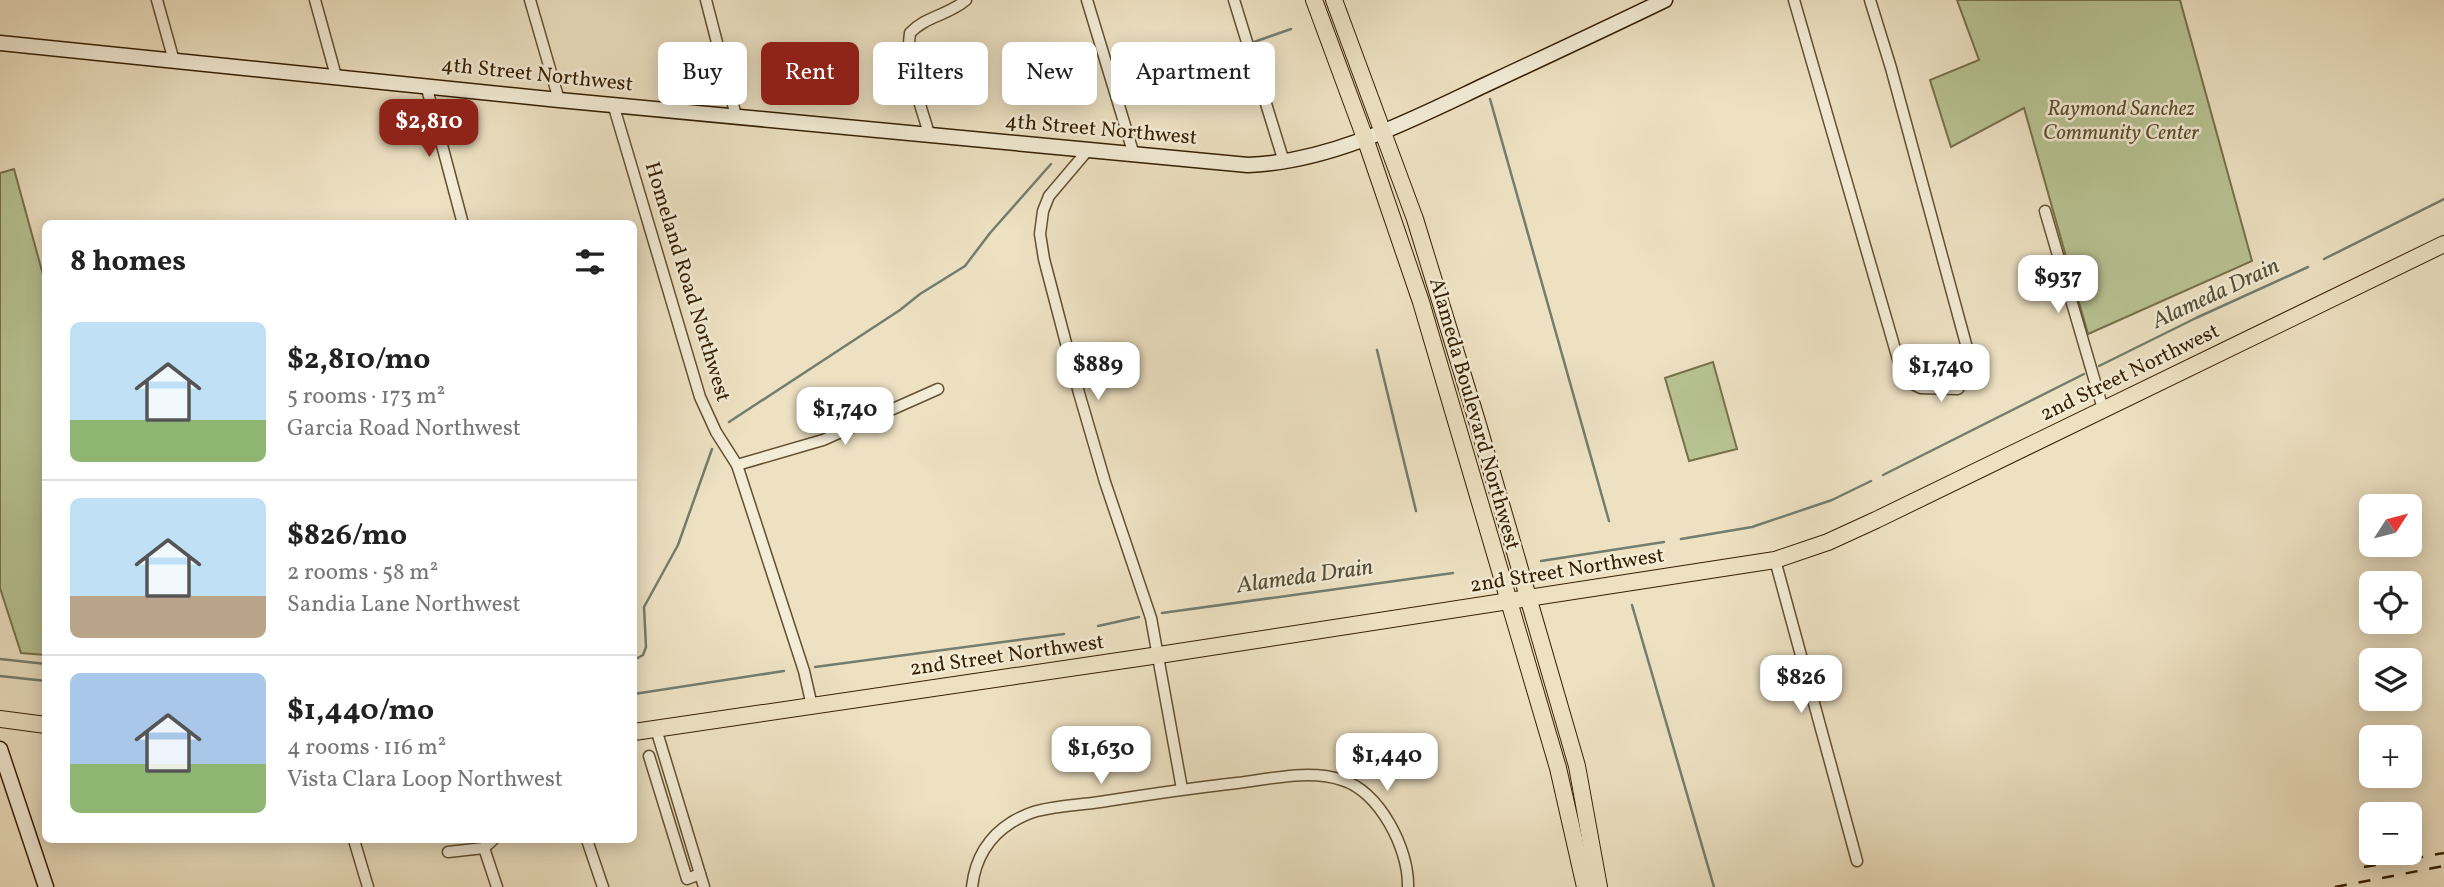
<!DOCTYPE html>
<meta charset="utf-8">
<style>
:root{--surface:#fff;--page:#f2f2f2;--text:#222;--muted:#767676;--line:#e0e0e0;--accent:#8f2418}
body{margin:0;font-family:Vollkorn,serif;background:var(--page);color:var(--text);height:100vh;display:flex;flex-direction:column;font-size:26px;white-space:nowrap}
*{box-sizing:border-box;margin:0}
p{font-size:23px;color:var(--muted)}
.icon{flex:none;width:38px;height:38px;fill:none;stroke:currentColor;stroke-width:2;stroke-linecap:round;stroke-linejoin:round}
.map{position:relative;flex:1;overflow:hidden}
.sheet{position:absolute;left:42px;top:220px;width:595px;height:623px;display:flex;flex-direction:column;background:var(--surface);border-radius:10px;box-shadow:0 4px 18px #0003}
.sheet>*{flex:none}
.banner{position:absolute;left:658px;top:42px;width:665px;height:63px;display:flex;gap:14px}
.needle{width:46px;rotate:54deg}
.buttons{position:absolute;left:2359px;top:494px;display:grid;gap:14px}
.buttons a{display:grid;place-items:center;width:63px;height:63px;border-radius:10px;background:var(--surface);box-shadow:0 4px 18px #0003;font-size:35px}
.price{position:absolute;translate:-50% -60px;padding:0 16px;border-radius:14px;background:#fff;color:#222;font-size:23px;line-height:46px;filter:drop-shadow(0 2px 4px #0008)}
.price::after{content:'';position:absolute;left:50%;top:42px;width:21px;height:16px;margin-left:-10px;background:inherit;clip-path:polygon(0 0,100% 0,50% 100%)}
.price.on{background:var(--accent);color:#fff}
ul{padding:0;list-style:none}
li{display:flex;align-items:center;gap:21px;height:175px;padding:0 28px}
li+li{border-top:2px solid var(--line)}
li span{display:grid;place-items:center;flex:none;width:196px;height:140px;border-radius:10px;color:#555}
li>.icon{margin-inline-start:auto}
span .icon{width:84px;height:84px;fill:#fffc;stroke-width:1}
li b{font-size:30px}
h2{display:flex;justify-content:space-between;align-items:center;height:84px;padding:0 28px;font-size:30px}
.tag{padding:0 24px;border-radius:10px;background:var(--surface);box-shadow:0 4px 18px #0003;font-size:24px;line-height:63px}
.tag.on{background:var(--accent);color:#fff}
.map>svg:first-child{display:block}
</style>
<div class="map">
<svg width="2444" height="887" viewBox="0 0 2444 887">
<rect width="100%" height="100%" fill="#ede1c2"/>
<filter id="stains"><feTurbulence type="fractalNoise" baseFrequency=".00286" numOctaves="4"/><feColorMatrix values="0 0 0 0 .2 0 0 0 0 .09 0 0 0 0 .02 0 0 0 .5 -.17"/></filter>
<radialGradient id="worn" r=".72"><stop offset=".6" stop-color="#630" stop-opacity="0"/><stop offset="1" stop-color="#630" stop-opacity=".3"/></radialGradient>
<g fill="#b8c393" stroke="#77714a" stroke-width="2">
<path d="M 1957,0 L 2180,0 L 2252,261 L 2088,334 L 2024,108 L 1951,147 L 1930,80 L 1979,60 Z"/>
<path d="M 14,169 L 45,282 L 45,655 L 21,653 L 0,588 L 0,173 Z"/>
<path d="M 1713,362 L 1737,449 L 1689,461 L 1665,378 Z"/>
</g>
<g fill="none" stroke-linecap="round" stroke-linejoin="round">
<g stroke="#737d70" stroke-width="2.5">
<path d="M 1254,42 L 1291,29"/>
<path d="M 1155,82 L 1244,44"/>
<path d="M 1490,99 L 1609,521"/>
<path d="M 1122,101 L 1146,86"/>
<path d="M 2324,259 L 2444,199"/>
<path d="M 1377,350 L 1416,511"/>
<path d="M 2099,366 L 2196,318 L 2308,267"/>
<path d="M 729,422 L 900,310 L 920,294 L 965,266 L 990,233 L 1051,164"/>
<path d="M 1883,475 L 2084,374"/>
<path d="M 1681,539 L 1752,527 L 1832,500 L 1871,481"/>
<path d="M 1541,561 L 1664,542"/>
<path d="M 1632,605 L 1714,887"/>
<path d="M 1162,613 L 1453,573"/>
<path d="M 1098,626 L 1139,617"/>
<path d="M 0,659 L 46,664"/>
<path d="M 634,660 L 643,655 L 646,647 L 644,607 L 678,545 L 712,449"/>
<path d="M 815,667 L 1064,634"/>
<path d="M 0,676 L 46,681"/>
<path d="M 634,694 L 784,671"/>
</g>
<g stroke="#645030" stroke-width="13">
<g id="street">
<path d="M 157,0 L 174,61"/>
<path d="M 315,0 L 336,76"/>
<path d="M 530,0 L 559,100"/>
<path d="M 706,0 L 736,116"/>
<path d="M 1087,0 L 1134,155"/>
<path d="M 1234,0 L 1284,162"/>
<path d="M 1794,0 L 1904,380 L 1921,388 L 1958,389 L 1973,370 L 1891,68 L 1870,0"/>
<path d="M 426,85 L 463,224"/>
<path d="M 613,104 L 700,397 L 716,432 L 737,465 L 804,671 L 812,706"/>
<path d="M 929,134 C 920,102 905,67 910,33 C 926,16 949,15 966,0"/>
<path d="M 1088,150 L 1049,196 L 1043,211 L 1040,234 L 1044,259 L 1079,393 L 1105,482 L 1151,618 L 1182,789"/>
<path d="M 2045,211 L 2103,409"/>
<path d="M 737,465 L 823,440 L 938,389"/>
<path d="M 1775,560 L 1857,861"/>
<path d="M 656,729 L 704,887"/>
<path d="M 649,756 L 687,879 L 700,874"/>
<path d="M 354,840 L 368,887"/>
<path d="M 493,840 L 484,848 L 497,887"/>
<path d="M 587,840 L 603,887"/>
<path d="M 448,852 L 484,848"/>
<path d="M 972,887 C 975,860 988,837 1012,822 C 1019,818 1029,813 1037,811 C 1057,806 1079,805 1100,802 C 1145,795 1191,788 1237,783 C 1270,779 1310,769 1342,780 C 1380,792 1409,849 1408,887"/>
</g>
</g>
<g stroke="#361f00" stroke-width="17">
<g id="secondary">
<path d="M 0,43 L 559,100 L 1248,165 C 1331,162 1411,120 1485,85 C 1545,57 1605,29 1665,0"/>
<path d="M 0,749 L 46,887"/>
</g>
</g>
<g stroke="#361f00" stroke-width="18">
<g id="primary">
<path d="M 1314,0 L 1365,138 L 1421,302 L 1558,768 L 1585,887"/>
<path d="M 1334,0 L 1415,219 L 1477,421 L 1577,766 L 1599,887"/>
<path d="M 0,719 L 46,725"/>
<path d="M 634,732 L 1159,655 L 1775,560 L 1828,542 L 1876,520 L 2444,244"/>
</g>
</g>
<use href="#street" stroke="#f3ecd7" stroke-width="10"/>
<use href="#secondary" stroke="#f3ecd7" stroke-width="14"/>
<use href="#primary" stroke="#ede1c2" stroke-width="16"/>
<g stroke="#361f00" stroke-width="2.5" stroke-dasharray="12 12" stroke-linecap="butt">
<path d="M 2364,867 L 2444,853"/>
<path d="M 2335,887 L 2444,866"/>
</g>
</g>
<g text-anchor="middle" dominant-baseline="central" stroke-width="5" stroke-linejoin="round" paint-order="stroke">
<g font-size="21" fill="#361f00" stroke="#f3ecd7">
<text transform="translate(537 75) rotate(6)">4th Street Northwest</text>
<text transform="translate(1101 130) rotate(5)">4th Street Northwest</text>
<text transform="translate(687 282) rotate(73)">Homeland Road Northwest</text>
<text transform="translate(2130 373) rotate(-26)">2nd Street Northwest</text>
<text transform="translate(1474 414) rotate(74)">Alameda Boulevard Northwest</text>
<text transform="translate(1567 571) rotate(-9)">2nd Street Northwest</text>
<text transform="translate(1007 656) rotate(-8)">2nd Street Northwest</text>
</g>
<g font-size="21" font-style="italic" fill="#5d502c" stroke="#f3ecd7">
<text x="2121" y="109">Raymond Sanchez<tspan x="2121" dy="24">Community Center</tspan></text>
</g>
<g font-size="23" font-style="italic" fill="#544e38" stroke="#f3ecd7">
<text transform="translate(2216 294) rotate(-25)">Alameda Drain</text>
<text transform="translate(1305 577) rotate(-8)">Alameda Drain</text>
</g>
</g>
<rect width="100%" height="100%" filter="url(#stains)"/>
<rect width="100%" height="100%" fill="url(#worn)"/>
</svg>
<div class="buttons">
<a><svg class="needle" viewBox="-14 -14 28 28"><path d="M0-13l5 13h-10z" fill="#e53935"/><path d="M0 13l5-13h-10z" fill="#767676"/></svg></a>
<a><svg class="icon" aria-label="locate" viewBox="0 0 24 24"><circle cx="12" cy="12" r="6"/><path d="M12 2v4M12 18v4M2 12h4M18 12h4"/></svg></a>
<a><svg class="icon" aria-label="layers" viewBox="0 0 24 24"><path d="M12 4l9 5-9 5-9-5zM3 14l9 5 9-5"/></svg></a>
<a>+</a>
<a>−</a>
</div>
<b class="price on" style="left:429px;top:159px">$2,810</b>
<b class="price" style="left:2058px;top:315px">$937</b>
<b class="price" style="left:1098px;top:402px">$889</b>
<b class="price" style="left:1941px;top:404px">$1,740</b>
<b class="price" style="left:845px;top:447px">$1,740</b>
<b class="price" style="left:1801px;top:715px">$826</b>
<b class="price" style="left:1101px;top:786px">$1,630</b>
<b class="price" style="left:1387px;top:793px">$1,440</b>
<div class="banner">
<a class="tag">Buy</a>
<a class="tag on">Rent</a>
<a class="tag">Filters</a>
<a class="tag">New</a>
<a class="tag">Apartment</a>
</div>
<section class="sheet">
<h2>8 homes<svg class="icon" aria-label="filters" viewBox="0 0 24 24"><path d="M4 7h16M4 17h16"/><circle cx="9" cy="7" r="2"/><circle cx="15" cy="17" r="2"/></svg></h2>
<ul>
<li><span style="background:linear-gradient(#bfe0f5 70%,#8fb573 0)"><svg class="icon" aria-label="home" viewBox="0 0 24 24"><path d="M3 11l9-7 9 7M6 9v11h12V9"/></svg></span><div><b>$2,810/mo</b><p>5 rooms · 173 m²</p><p>Garcia Road Northwest</p></div></li>
<li><span style="background:linear-gradient(#bfe0f5 70%,#b9a48a 0)"><svg class="icon" aria-label="home" viewBox="0 0 24 24"><path d="M3 11l9-7 9 7M6 9v11h12V9"/></svg></span><div><b>$826/mo</b><p>2 rooms · 58 m²</p><p>Sandia Lane Northwest</p></div></li>
<li><span style="background:linear-gradient(#a9c7e8 65%,#8fb573 0)"><svg class="icon" aria-label="home" viewBox="0 0 24 24"><path d="M3 11l9-7 9 7M6 9v11h12V9"/></svg></span><div><b>$1,440/mo</b><p>4 rooms · 116 m²</p><p>Vista Clara Loop Northwest</p></div></li>
</ul>
</section>
</div>
